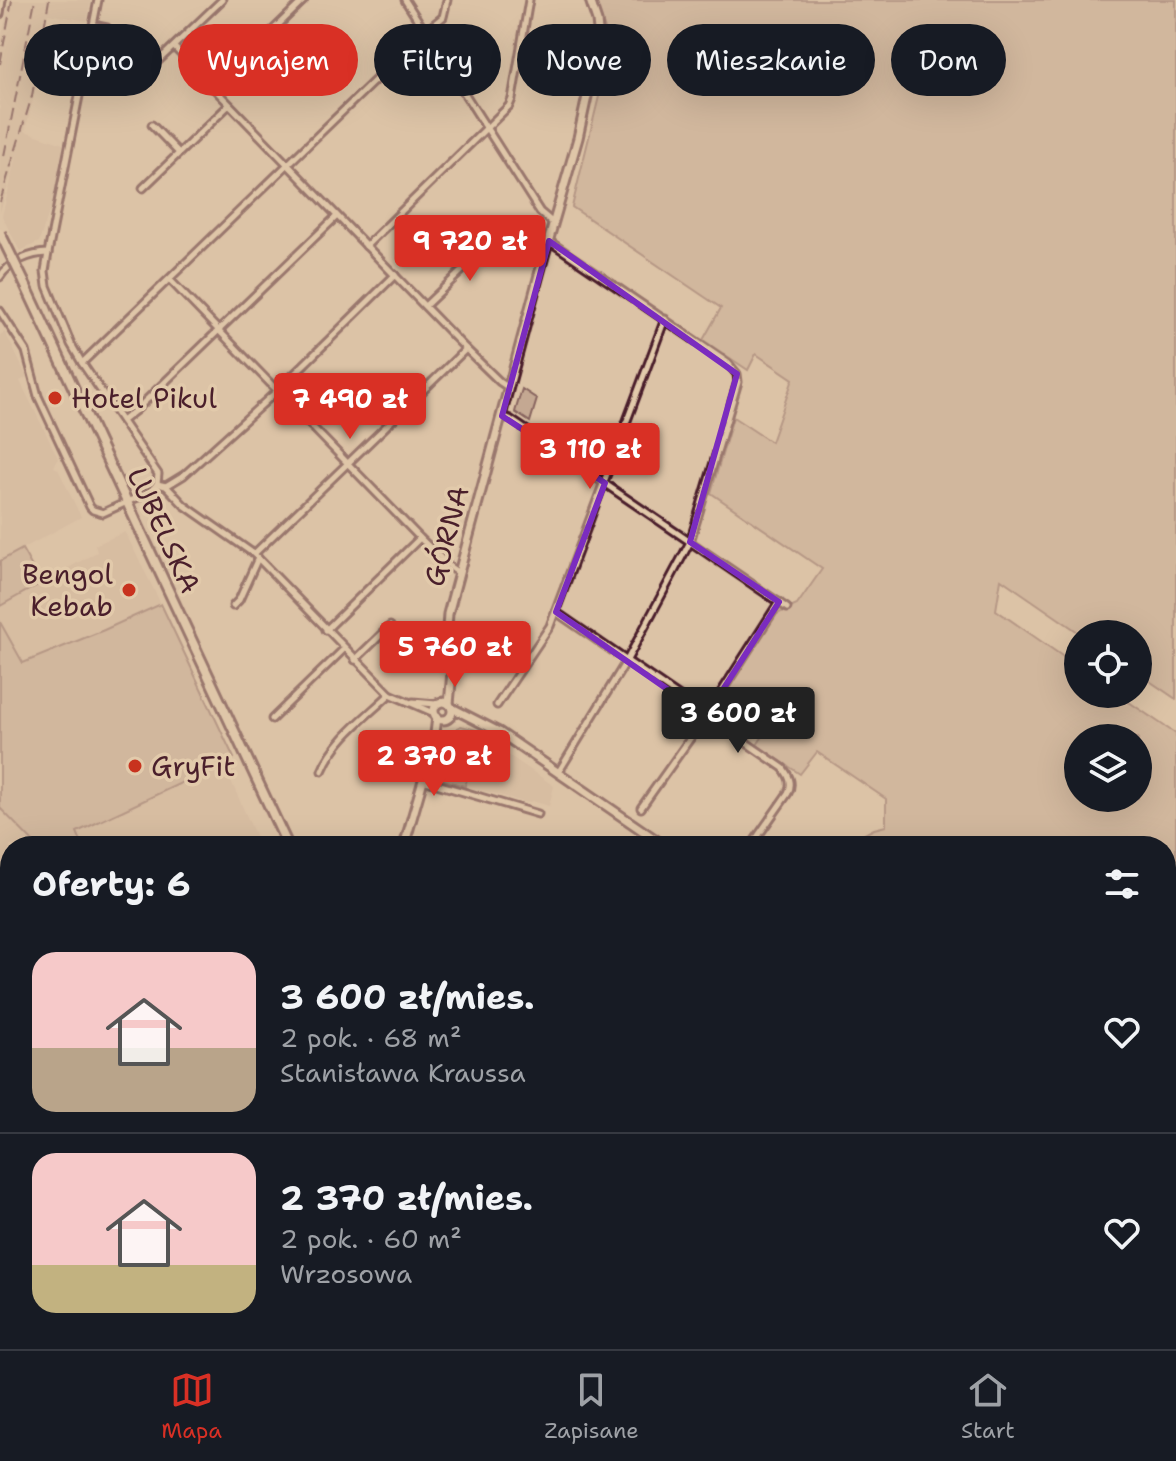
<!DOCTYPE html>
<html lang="pl">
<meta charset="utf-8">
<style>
:root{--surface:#171b24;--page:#20242c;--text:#f1f3f6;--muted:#9ea1a6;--line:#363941;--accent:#d93025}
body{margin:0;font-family:"Shantell Sans",sans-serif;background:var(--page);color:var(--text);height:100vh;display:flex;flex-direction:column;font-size:30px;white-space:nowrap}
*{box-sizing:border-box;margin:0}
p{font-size:26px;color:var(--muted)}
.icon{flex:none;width:44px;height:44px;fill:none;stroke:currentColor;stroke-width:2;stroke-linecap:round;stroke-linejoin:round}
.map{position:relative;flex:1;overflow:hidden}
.side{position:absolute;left:0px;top:836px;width:1176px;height:514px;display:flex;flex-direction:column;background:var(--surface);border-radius:32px 32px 0 0;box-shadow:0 8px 32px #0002}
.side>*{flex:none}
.banner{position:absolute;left:24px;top:24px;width:1128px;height:72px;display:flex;gap:16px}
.controls{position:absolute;left:1064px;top:620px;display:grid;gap:16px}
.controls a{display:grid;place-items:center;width:88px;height:88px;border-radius:50%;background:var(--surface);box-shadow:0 8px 32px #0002;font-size:40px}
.price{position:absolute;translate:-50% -68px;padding:0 18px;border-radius:8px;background:var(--accent);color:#fff;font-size:26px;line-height:52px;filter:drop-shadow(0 2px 4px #0008)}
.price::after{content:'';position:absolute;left:50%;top:48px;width:24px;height:18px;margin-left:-12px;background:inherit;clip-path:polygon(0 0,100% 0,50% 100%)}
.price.on{background:#222;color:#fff}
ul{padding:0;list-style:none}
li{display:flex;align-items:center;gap:24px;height:200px;padding:0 32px}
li+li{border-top:2px solid var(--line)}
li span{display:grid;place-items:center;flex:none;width:224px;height:160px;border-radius:24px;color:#555}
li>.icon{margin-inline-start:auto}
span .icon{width:96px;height:96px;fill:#fffc;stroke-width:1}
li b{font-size:34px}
h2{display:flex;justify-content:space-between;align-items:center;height:96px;padding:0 32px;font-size:34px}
.chip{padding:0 28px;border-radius:36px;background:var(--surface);box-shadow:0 8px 32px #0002;font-size:28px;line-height:72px}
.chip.on{background:var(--accent);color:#fff}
.tab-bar{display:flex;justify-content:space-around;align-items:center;height:112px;border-top:2px solid var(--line);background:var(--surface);font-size:22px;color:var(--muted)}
.tab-bar a{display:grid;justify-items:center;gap:4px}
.tab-bar .on{color:var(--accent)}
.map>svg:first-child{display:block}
</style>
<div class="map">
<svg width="1176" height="1349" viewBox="0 0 1176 1349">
<rect width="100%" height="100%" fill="#dcc3a6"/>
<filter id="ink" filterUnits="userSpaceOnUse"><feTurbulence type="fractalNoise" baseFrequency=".0125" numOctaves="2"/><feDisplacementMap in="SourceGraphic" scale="16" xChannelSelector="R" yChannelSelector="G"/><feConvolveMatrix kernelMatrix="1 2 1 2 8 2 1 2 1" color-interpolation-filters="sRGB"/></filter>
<g filter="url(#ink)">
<g fill="#d0b59c">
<path d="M 9,0 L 91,0 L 87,21 L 48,14 L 37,84 L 25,131 L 63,144 L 53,200 L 39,242 L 20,251 L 2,216 L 19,149 L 0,212 L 0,46 Z"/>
<path d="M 5,332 L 27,377 L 20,381 L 58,458 L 54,467 L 58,469 L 81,517 L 0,561 L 0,335 Z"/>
<path d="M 125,532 L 161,604 L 104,630 L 23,663 L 0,622 L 0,606 L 97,552 L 95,545 Z"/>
<path d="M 479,738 L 488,741 L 554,786 L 549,806 L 532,801 L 527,803 L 465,786 Z"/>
<path d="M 228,761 L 236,778 L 231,781 L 260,846 L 83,846 L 76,832 Z"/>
<path d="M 0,808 L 37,846 L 10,846 L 10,983 L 0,973 Z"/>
<path d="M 440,1340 L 491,1340 L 495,1349 L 445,1349 Z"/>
</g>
<g fill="#c4a892" stroke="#87645e" stroke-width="2" fill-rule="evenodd">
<path d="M 595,0 L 1176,0 L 1176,699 L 1138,673 L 1138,634 L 1081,634 L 1001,579 L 996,610 L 1078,667 L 1078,694 L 1117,694 L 1176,734 L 1176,1042 L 1166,1046 L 1166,846 L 842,846 L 874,829 L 886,826 L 886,799 L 817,752 L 800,774 L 757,745 L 773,721 L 727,691 L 777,614 L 797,605 L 822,569 L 711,493 L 733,417 L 771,442 L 793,379 L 756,354 L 748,370 L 703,340 L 721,308 L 572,207 L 613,39 L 606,32 ZM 1078,738 L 1138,738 L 1138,798 L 1078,798 Z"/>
<path d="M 522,389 L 537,399 L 530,422 L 515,412 Z"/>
<path d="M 22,549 L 41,583 L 0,606 L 0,561 Z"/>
<path d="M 161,604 L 234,758 L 77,832 L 83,846 L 37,846 L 0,808 L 0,622 L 23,663 L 104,630 Z"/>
<path d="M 461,726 L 480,731 L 465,786 L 436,778 L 450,733 Z"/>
<path d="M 10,1021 L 10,1062 L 0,1073 L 0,1032 Z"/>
<path d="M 1166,1212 L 1176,1219 L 1176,1349 L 1034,1349 L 1031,1340 L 1166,1340 Z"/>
<path d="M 276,1340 L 373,1340 L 391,1349 L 264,1349 Z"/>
</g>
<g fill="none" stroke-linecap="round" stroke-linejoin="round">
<g stroke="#4a1f2b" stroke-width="11">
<g id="minor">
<path d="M 405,0 L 540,212 L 553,223"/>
<path d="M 0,14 L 2,0"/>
<path d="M 93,25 L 107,28 L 141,64 L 149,66 L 156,63 L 222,0"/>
<path d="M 174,47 L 466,349 L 500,382 L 509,388"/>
<path d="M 213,88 L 304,0"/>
<path d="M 152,125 L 179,153"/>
<path d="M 143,188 L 229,105"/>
<path d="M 549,241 L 728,363 L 737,374 L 738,382 L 690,542 L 627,660 L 558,773"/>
<path d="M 366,246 L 509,106 L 512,99 L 529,0"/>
<path d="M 0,277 C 9,262 31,253 48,253"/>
<path d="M 170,280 L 420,538 L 450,567 L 459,573"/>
<path d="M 425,306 L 494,240"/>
<path d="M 0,311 L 26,351 L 38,396 L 90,507 L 93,510 L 103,513 L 151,491 L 157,484 L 158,474 L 82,363 L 71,344 L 47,286 L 45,271 L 48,253 L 98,0"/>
<path d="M 82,363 L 428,29 L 443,17 L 447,0"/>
<path d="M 502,416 L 510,419 L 787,608"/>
<path d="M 122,421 L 136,410 L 337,216"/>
<path d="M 157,484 L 166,486 L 184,505 L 254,554 L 390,694 L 434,713"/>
<path d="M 166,486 L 184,475 L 277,391 L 395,275"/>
<path d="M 254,554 L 466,349"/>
<path d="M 233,606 L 239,600 L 258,558"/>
<path d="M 556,612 L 783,768 C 789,776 793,783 788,793 L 751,846"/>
<path d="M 326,630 L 420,538"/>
<path d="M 355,660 L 390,626"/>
<path d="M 413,702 L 436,704"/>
<path d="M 497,705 L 550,626 L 665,319"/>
<path d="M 272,719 L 345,648"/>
<path d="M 322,771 C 335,739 366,717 390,694"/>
<path d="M 423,780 L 538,814"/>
<path d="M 641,808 L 706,716 L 779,602"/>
<path d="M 0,988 L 10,998"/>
<path d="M 1166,1166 L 1176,1151"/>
<path d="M 0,1192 L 10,1180"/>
<path d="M 0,1247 L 10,1256"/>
<path d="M 0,1307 L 10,1270"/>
<path d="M 104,1340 L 114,1349"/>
<path d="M 545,1340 L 549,1349"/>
<path d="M 698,1340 L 702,1349"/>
<path d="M 935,1340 L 939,1349"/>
<path d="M 80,1349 L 84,1340"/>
<path d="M 169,1349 L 177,1340"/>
</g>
</g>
<g stroke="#4a1f2b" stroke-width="13">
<g id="tertiary">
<circle cx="443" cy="711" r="9"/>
<path d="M 449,704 L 453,661 L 447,628 L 448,614 L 544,256 L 578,138 L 599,41 L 597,21 L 590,0"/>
<path d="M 452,708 L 499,732 L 665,846"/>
<path d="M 404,846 L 434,742 L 437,717"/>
<path d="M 1166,1195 L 1176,1202"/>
<path d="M 245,1349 L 255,1340"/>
</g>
</g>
<g stroke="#4a1f2b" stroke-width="14">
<g id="secondary">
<path d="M 24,282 L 288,846"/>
<path d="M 510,1340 L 514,1349"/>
</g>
</g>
<use href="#minor" stroke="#e2caab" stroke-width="5"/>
<use href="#tertiary" stroke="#e2caab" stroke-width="7"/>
<use href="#secondary" stroke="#e2caab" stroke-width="8"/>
<g stroke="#4a1f2b" stroke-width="2" stroke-dasharray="12 6" stroke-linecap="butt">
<path d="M 0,64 L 12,0"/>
<path d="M 4,156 L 35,0"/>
<path d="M 0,202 L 32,96 L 49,0"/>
</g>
<g stroke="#4a1f2b" stroke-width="14" stroke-linecap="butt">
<path id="secondary-bridge" d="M 0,233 L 24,282"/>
</g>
<use href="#secondary-bridge" stroke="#e2caab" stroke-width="8"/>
</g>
</g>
<path d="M0 0H1176V1349H0ZM 549,241 L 737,374 L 690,542 L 779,602 L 706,716 L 556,612 L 605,483 L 502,416 Z" fill="#dcc3a6" fill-opacity=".55" fill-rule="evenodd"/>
<path fill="none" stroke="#7b2cbf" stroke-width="6" stroke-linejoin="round" d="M 549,241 L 737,374 L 690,542 L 779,602 L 706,716 L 556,612 L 605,483 L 502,416 Z"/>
<g fill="#c8321e" stroke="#e2caab" stroke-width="3">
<circle cx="55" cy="398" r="8"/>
<circle cx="129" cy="590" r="8"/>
<circle cx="135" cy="766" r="8"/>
</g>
<g text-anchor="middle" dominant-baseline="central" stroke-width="7" stroke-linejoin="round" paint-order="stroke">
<g font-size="28" fill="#4a1f2b" stroke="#e2caab" text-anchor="start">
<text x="71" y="398">Hotel Pikul</text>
<text x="113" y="574" text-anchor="end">Bengol<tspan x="113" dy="32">Kebab</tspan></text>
<text x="151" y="766">GryFit</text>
</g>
<g font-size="28" fill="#4a1f2b" stroke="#e2caab">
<text transform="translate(164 530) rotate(65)">LUBELSKA</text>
<text transform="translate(446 536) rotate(-75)">GÓRNA</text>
</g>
</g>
</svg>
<div class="controls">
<a><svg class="icon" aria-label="locate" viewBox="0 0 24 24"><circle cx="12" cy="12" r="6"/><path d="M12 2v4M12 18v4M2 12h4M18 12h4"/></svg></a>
<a><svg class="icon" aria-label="layers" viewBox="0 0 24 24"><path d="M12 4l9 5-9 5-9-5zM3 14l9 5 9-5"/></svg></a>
</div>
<b class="price" style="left:470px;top:283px">9 720 zł</b>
<b class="price" style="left:350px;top:441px">7 490 zł</b>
<b class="price" style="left:590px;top:491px">3 110 zł</b>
<b class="price" style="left:455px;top:689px">5 760 zł</b>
<b class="price on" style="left:738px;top:755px">3 600 zł</b>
<b class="price" style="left:434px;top:798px">2 370 zł</b>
<div class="banner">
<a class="chip">Kupno</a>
<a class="chip on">Wynajem</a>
<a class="chip">Filtry</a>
<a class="chip">Nowe</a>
<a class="chip">Mieszkanie</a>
<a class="chip">Dom</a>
</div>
<section class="side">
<h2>Oferty: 6<svg class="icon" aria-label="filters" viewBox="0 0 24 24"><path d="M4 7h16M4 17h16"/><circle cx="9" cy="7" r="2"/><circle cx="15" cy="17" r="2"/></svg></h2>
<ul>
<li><span style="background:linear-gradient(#f6c9c9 60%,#b9a48a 0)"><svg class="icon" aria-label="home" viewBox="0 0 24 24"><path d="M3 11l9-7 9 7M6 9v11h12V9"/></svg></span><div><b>3 600 zł/mies.</b><p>2 pok. · 68 m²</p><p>Stanisława Kraussa</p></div><svg class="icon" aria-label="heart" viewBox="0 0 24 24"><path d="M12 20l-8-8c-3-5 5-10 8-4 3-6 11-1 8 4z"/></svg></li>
<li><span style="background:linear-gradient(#f6c9c9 70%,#c2b280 0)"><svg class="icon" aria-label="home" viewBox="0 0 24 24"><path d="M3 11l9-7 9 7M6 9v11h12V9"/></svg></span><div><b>2 370 zł/mies.</b><p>2 pok. · 60 m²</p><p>Wrzosowa</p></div><svg class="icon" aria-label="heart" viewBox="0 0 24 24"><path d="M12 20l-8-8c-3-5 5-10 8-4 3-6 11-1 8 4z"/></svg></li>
</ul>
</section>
</div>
<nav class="tab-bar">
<a class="on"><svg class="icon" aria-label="map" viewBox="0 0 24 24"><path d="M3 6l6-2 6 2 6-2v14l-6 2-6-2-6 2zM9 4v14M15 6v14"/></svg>Mapa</a>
<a><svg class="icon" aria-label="saved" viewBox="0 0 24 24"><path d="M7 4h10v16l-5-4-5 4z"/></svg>Zapisane</a>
<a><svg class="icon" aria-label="home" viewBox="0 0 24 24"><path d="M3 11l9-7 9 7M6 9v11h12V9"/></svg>Start</a>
</nav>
